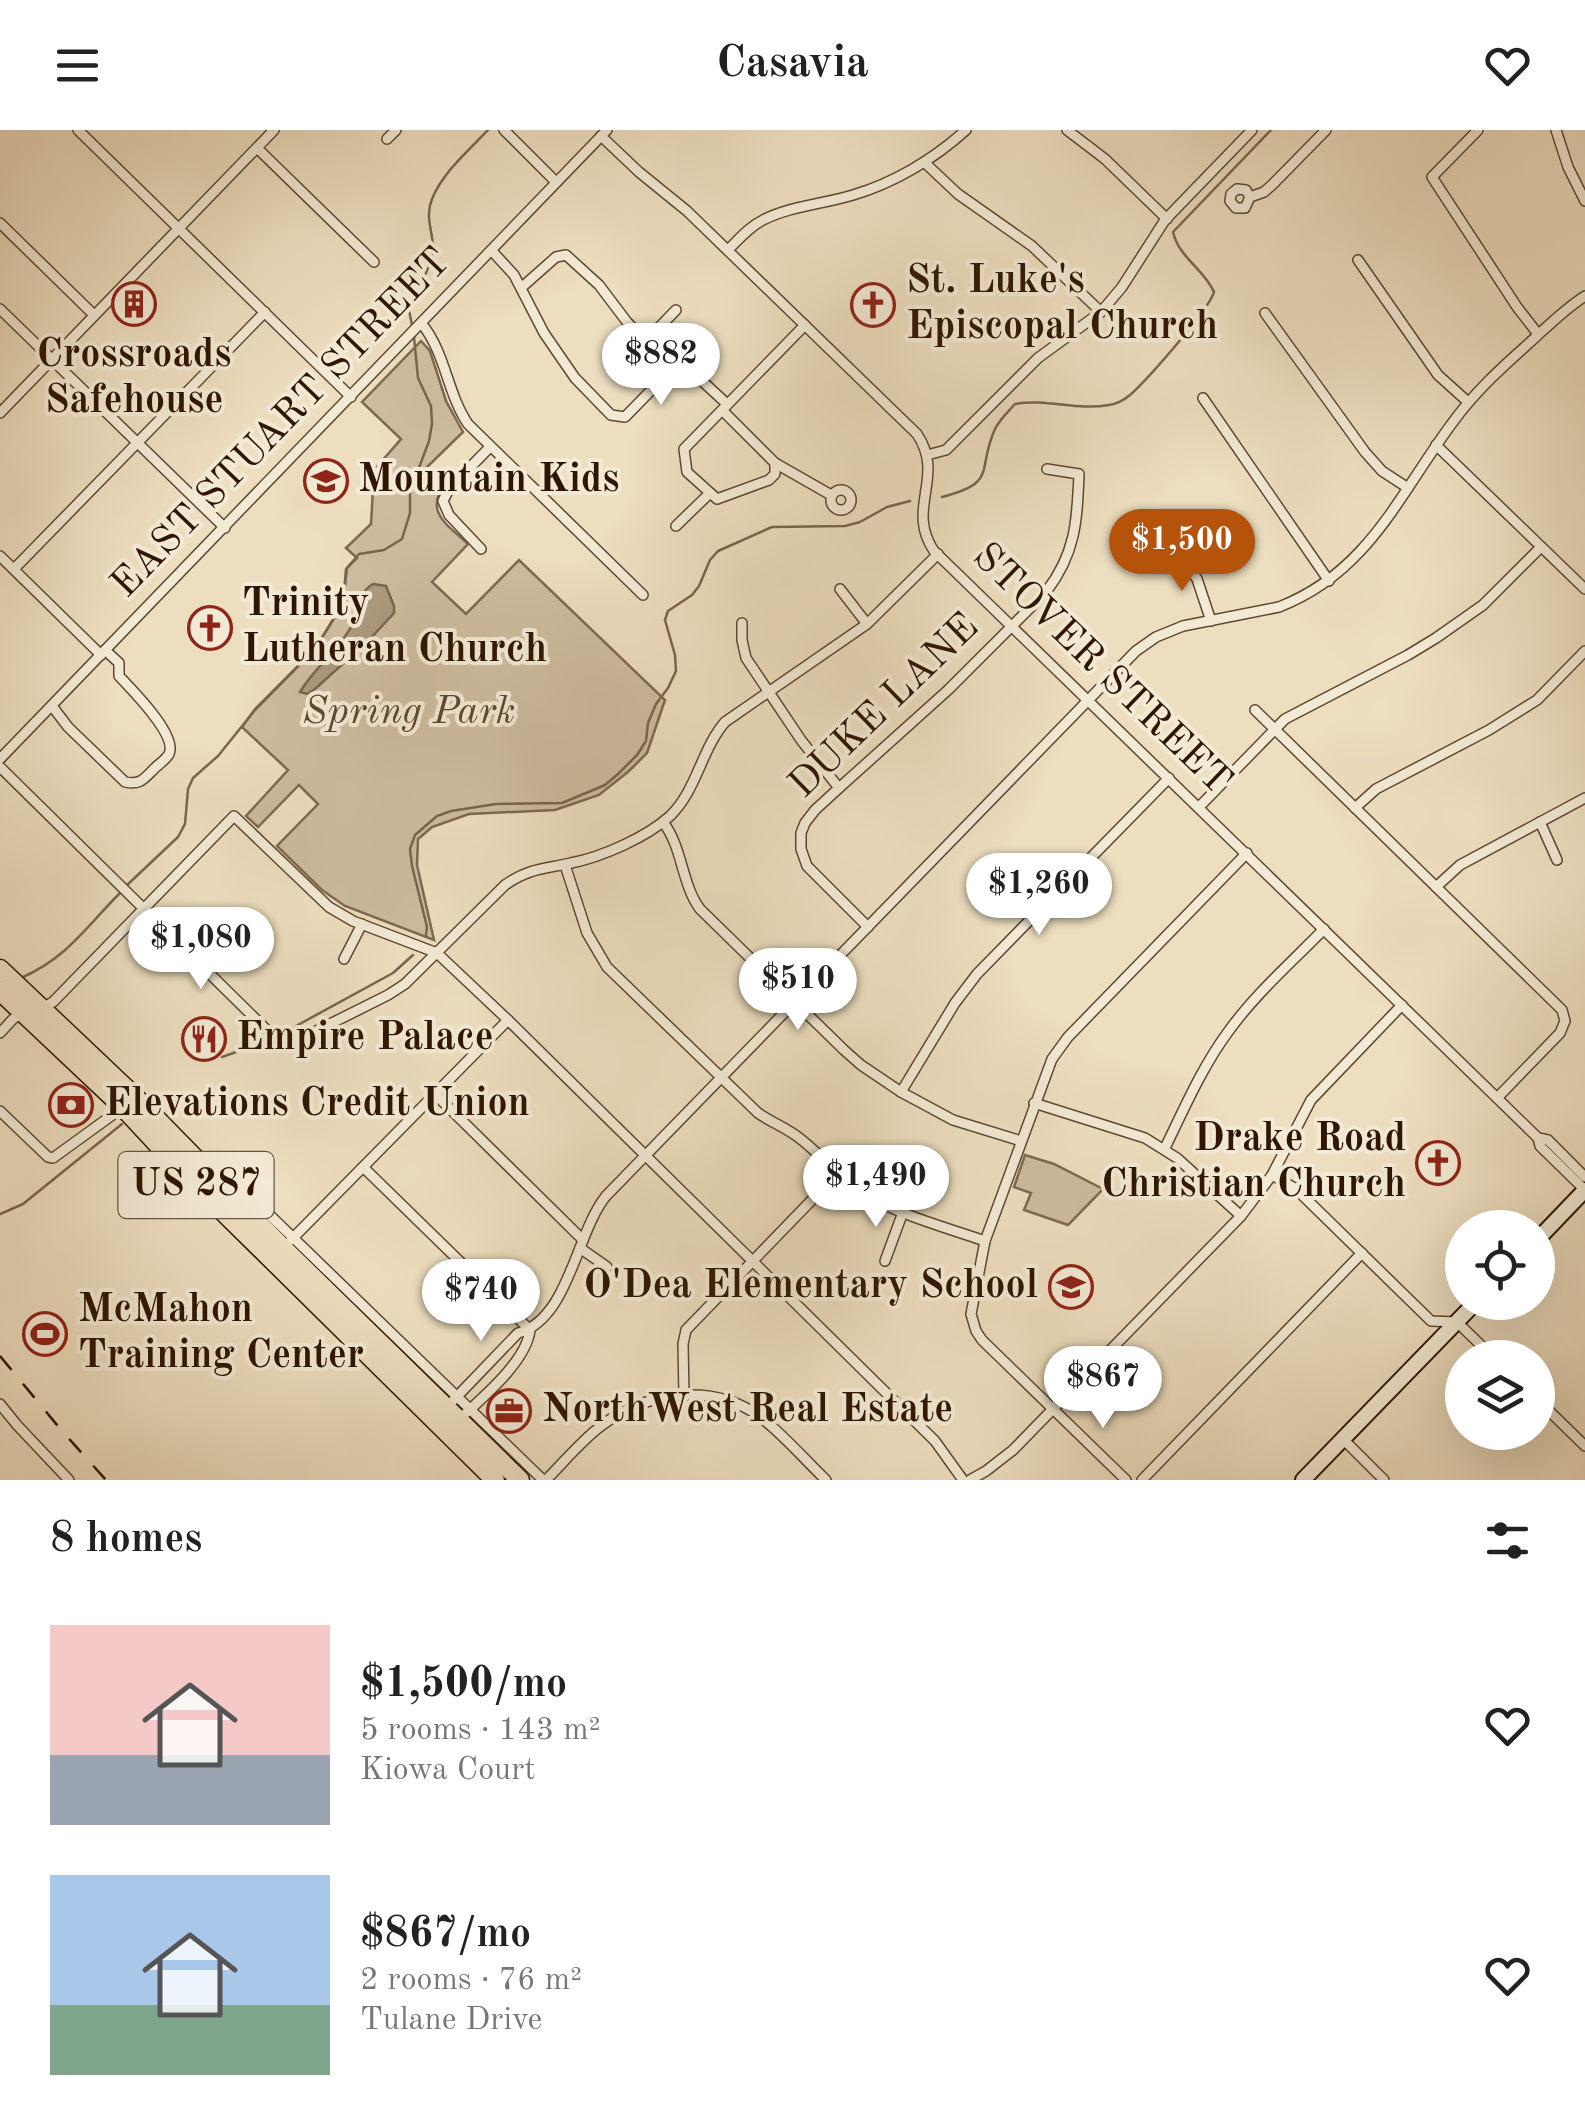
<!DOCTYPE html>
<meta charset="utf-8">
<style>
:root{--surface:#fff;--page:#f6f6f6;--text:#222;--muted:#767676;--accent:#b45309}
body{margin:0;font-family:"Old Standard TT",serif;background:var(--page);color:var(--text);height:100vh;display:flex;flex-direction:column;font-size:38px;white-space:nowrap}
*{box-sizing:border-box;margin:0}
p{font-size:32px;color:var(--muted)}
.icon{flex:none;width:55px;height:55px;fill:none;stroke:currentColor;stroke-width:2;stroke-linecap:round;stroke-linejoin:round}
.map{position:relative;height:1350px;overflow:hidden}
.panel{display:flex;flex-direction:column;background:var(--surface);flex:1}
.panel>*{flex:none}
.fabs{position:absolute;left:1445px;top:1080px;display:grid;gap:20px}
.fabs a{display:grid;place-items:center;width:110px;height:110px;border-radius:50%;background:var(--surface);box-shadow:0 10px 40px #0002;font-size:50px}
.price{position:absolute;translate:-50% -85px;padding:0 22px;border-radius:35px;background:#fff;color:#222;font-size:32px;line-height:65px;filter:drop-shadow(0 2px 5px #0008)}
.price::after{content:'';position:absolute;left:50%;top:60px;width:30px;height:22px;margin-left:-15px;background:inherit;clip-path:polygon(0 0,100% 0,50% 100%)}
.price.selected{background:var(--accent);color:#fff}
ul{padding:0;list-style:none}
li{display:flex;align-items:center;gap:30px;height:250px;padding:0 50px}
li span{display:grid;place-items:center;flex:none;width:280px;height:200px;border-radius:0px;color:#555}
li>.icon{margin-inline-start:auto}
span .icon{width:120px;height:120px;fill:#fffc;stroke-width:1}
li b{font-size:42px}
h2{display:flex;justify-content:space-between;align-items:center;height:120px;padding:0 50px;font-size:42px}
header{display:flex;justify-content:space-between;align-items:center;height:130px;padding:0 50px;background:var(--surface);font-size:45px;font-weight:800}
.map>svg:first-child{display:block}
</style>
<header><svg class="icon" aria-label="menu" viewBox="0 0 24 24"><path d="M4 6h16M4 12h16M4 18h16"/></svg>Casavia<svg class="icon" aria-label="heart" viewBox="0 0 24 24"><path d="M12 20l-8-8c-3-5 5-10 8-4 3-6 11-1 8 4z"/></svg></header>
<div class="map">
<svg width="1585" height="1350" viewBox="0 0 1585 1350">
<rect width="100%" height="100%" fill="#eddebf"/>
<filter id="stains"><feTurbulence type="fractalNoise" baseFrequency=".002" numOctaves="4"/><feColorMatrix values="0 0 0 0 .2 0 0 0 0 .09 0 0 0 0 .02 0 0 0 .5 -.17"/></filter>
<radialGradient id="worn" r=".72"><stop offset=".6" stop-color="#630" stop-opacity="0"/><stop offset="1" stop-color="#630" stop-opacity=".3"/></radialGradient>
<g fill="#cdbc9f" stroke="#7e6950" stroke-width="2.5">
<path d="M 421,211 L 430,221 L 446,271 L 463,302 L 426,338 L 444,354 C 425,384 447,394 468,414 L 432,452 L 466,484 L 519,430 L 665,570 L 647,623 L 629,641 L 599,665 L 555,680 L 469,684 L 432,697 L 418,709 L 417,735 L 434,810 L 345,776 L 322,760 L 277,716 L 318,674 L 299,655 L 258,697 L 246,686 L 288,640 L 242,597 L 255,579 L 315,519 L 343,473 L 347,438 L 357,428 L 346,418 L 371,394 L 374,340 L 401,309 L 362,272 Z"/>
<path d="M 1025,1025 L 1054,1034 L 1103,1059 L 1068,1095 L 1024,1080 L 1031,1063 L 1014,1057 Z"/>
</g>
<path fill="#ac9a7f" stroke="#7a654d" stroke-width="2.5" d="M 373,454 L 386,456 L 394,476 L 394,483 L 368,511 L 315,559 L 307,564 L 300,562 C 314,538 338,521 351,497 C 359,482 357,463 373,454 Z"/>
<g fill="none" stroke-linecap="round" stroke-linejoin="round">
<g stroke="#7a654d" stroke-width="2.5">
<path d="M 412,195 L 408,175 C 418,158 433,136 433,116 C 432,99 425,86 432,69 C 443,42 469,20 488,0"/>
<path d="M 942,367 C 999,352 976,341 995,299 C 1000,289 1008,282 1015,274 C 1046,268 1077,281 1109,275 C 1116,274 1124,270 1130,265 C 1146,251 1209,180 1214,162 C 1204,139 1179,128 1173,102 L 1271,0"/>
<path d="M 125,757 L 178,707 L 185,694 L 188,659 L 193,648 L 218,626 L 255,580 L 315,519 L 343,474 L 346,439 L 359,424 L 384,420 L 402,409 L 410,383 L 410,362 L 429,311 L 432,294 L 431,276 L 418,248 L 414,207"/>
<path d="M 426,805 L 427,797 L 412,736 L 410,719 L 415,705 L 437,686 L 451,681 L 496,674 L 562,673 L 605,655 L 618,644 L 637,625 L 646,611 L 648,593 L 656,574 L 668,558 L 676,541 L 675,525 L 665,490 L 668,481 L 692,465 L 699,456 L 710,430 L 718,421 L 772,397 L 845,396 L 860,392 L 887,377 L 910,371"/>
<path d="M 21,848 C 68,827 85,798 120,763"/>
<path d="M 285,902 L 393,843 L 413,825"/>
<path d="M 222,927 L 267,911"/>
<path d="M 0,1084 L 23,1074 L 122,994"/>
</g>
<g stroke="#5e4831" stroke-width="12">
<g id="street">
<path d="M 78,0 L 351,267"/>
<path d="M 504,0 L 556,52"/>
<path d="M 1067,0 L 1105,29 L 1167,89"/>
<path d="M 1478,0 L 1432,47 L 1517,177 L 1538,204"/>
<path d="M 1556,0 L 1568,37 L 1585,71"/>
<path d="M 601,6 L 639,42 L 687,81 L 917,304 C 946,347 905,378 934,421 L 1497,968 L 1538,1008 L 1540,1016 L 1585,1060"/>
<path d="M 387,9 L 396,0"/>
<path d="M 257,18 L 374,132"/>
<path d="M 924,32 L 958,64 L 1032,116 L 1101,182"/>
<path d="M 1250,67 L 1246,60 L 1237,59 L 1231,64 L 1230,71 L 1236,78 L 1245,78 L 1250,67 L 1264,62 L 1272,55 L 1326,0"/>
<path d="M 0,93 L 94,185"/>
<path d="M 728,120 C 739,109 749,97 763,90 C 790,76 824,74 853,65 C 894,53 934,29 966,0"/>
<path d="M 492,121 L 514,145 L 544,203 L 575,248 L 611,285 L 625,287 L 667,244 L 664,231 L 627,192 L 599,155 L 566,125 L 556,127 L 521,158"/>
<path d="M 1358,130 L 1438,245 L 1468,272"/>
<path d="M 0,179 L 225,398"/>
<path d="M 1265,183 L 1365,322 L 1382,341 L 1408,358"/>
<path d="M 422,194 C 446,224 447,263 468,294 L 643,465"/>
<path d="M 645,212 L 676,180"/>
<path d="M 687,237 L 727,274"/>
<path d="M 1203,268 L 1329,451"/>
<path d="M 722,280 L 775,333 L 775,344 L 769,350 L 717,369 L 687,342 L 684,319 L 805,195"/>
<path d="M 0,283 L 274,0"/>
<path d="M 1436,315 L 1585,459"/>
<path d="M 927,325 L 946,320 L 1038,228 L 1101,182 L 1122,157 L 1165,90 L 1252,0"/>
<path d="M 775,333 L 831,365"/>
<circle cx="841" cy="370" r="10"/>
<path d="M 676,396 L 710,363"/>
<path d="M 481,419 L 449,385 L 443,371 L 449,359 L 490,317"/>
<path d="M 1179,424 L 1197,449 L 1211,491"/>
<path d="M 0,426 L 101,525"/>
<path d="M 14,439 L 265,182"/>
<path d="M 840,459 L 867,494"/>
<path d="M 742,493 L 742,510 L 746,528 L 801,610 L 839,658"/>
<path d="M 52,576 L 68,597 L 125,652 C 139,655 143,650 152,641 C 156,636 166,630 169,624 C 178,605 131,559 119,546 L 119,533 L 105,520"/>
<path d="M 1255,580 L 1562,880 L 1565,891 L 1560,903 L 1497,968"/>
<path d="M 0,629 L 607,0"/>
<path d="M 0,637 L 284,917 L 388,865 L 405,854 L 505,755 C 529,738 545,739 571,733 C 602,727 647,707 670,686 C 697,660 701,620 725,592 L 867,494 L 938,424"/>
<path d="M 1199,677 L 1285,589 L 1408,525 L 1436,508 L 1483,475 L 1541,417"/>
<path d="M 1355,678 L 1376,659 L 1489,600 L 1537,570 L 1585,521"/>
<path d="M 663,692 C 683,718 681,753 700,779 L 844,920 L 861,935 L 901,962 L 953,990 L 1021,1011"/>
<path d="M 1540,692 L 1557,730"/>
<path d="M 565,735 L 587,803 L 607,837 L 758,983 C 771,992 786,998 798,1007 C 821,1024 838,1047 862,1063 C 900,1085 944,1097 985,1111"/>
<path d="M 1436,757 L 1460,735 L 1585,668"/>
<path d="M 868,797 L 807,736 L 801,719 L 801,703 L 805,693 L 815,680 L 839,658 L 948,560 L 1046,462 C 1076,423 1077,391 1079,344 L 1047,339"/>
<path d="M 344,829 L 362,794"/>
<path d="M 42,878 L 53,872 L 234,686 L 329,777 L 353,791 L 437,823 L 508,890 L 935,1311 L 963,1350"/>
<path d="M 0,903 L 13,889 L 22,883"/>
<path d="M 901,962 L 955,873 L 977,844 L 1169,648"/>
<path d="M 435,964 L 583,1110"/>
<path d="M 1034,973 L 1145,1008 L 1177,1028 L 1241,1086"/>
<path d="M 0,981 L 48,1027 L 53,1028 L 122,978"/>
<path d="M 1538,1008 L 1548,1010 L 1585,1047"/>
<path d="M 1165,1018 C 1184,979 1202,937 1228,902 C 1255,864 1292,832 1324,799"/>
<path d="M 363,1037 L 530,1200"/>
<path d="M 1272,1045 L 1296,1059 L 1431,1191 L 1457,1192 L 1494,1228"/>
<path d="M 241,1075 L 250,1066 L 543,1350"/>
<path d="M 291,1110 L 508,890"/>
<path d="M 580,1118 L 607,1137"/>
<path d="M 885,1131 L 903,1082"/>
<path d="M 684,1265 L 683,1214 L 686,1200 L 837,1044"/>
<path d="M 1538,1270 L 1585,1316"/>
<path d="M 0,1274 L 17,1295 L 69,1350"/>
<path d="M 446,1278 L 518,1203 C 569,1189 576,1103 606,1066 L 1136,521 L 1156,507 L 1183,496 L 1279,477 C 1369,442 1399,364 1453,292 C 1474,263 1500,239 1527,215 C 1546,198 1563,180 1585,166"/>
<path d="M 466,1283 C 488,1263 527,1229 530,1200"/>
<path d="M 1343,1309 L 1384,1350"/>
<path d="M 546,1350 C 564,1332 581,1311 601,1296 C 645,1262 712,1252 759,1286 C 782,1303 805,1330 826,1350"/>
<path d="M 970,1350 L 986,1341 L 1013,1320 L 1241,1086 L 1272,1045 L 1311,970 L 1402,875"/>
<path d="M 1126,1350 L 982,1210 L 976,1201 L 971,1184 L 985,1111 L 1052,929 L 1068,907 L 1247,723"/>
<path d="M 1142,1350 L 1362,1123"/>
</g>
</g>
<g stroke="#2f1602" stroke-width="18">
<g id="secondary">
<path d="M 1538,1109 L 1585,1060"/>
<path d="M 1303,1350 L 1476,1172"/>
</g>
</g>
<g stroke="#2f1602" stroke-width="21">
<g id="highway">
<path d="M 0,839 L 133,965 L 283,1118 L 520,1350"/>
<path d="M 0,861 L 123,977 L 190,1049 L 495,1350"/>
</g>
</g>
<use href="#street" stroke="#f3ead5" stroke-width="9"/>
<use href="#secondary" stroke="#f3ead5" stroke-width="14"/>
<use href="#highway" stroke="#eddebf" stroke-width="18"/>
<path stroke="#2f1602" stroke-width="2.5" stroke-dasharray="18 18" stroke-linecap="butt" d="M 0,1226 L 62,1301 L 106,1350"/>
</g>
<defs>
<g id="building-ring" transform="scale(2.25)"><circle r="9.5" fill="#f3ead5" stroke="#8f2418" stroke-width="1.5"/><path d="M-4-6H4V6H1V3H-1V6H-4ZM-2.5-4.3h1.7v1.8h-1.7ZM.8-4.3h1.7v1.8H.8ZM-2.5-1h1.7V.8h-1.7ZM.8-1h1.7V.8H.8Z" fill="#8f2418"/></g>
<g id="church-ring" transform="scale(2.25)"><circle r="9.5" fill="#f3ead5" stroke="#8f2418" stroke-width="1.5"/><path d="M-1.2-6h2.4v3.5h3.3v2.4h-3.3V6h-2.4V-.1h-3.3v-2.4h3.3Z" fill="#8f2418"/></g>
<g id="school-ring" transform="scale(2.25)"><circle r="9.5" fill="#f3ead5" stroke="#8f2418" stroke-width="1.5"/><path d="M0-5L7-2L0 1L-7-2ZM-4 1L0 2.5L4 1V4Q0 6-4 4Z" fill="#8f2418"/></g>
<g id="restaurant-ring" transform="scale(2.25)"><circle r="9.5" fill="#f3ead5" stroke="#8f2418" stroke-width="1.5"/><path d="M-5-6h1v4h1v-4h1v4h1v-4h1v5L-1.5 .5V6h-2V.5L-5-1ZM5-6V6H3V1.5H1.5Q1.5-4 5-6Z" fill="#8f2418"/></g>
<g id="bank-ring" transform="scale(2.25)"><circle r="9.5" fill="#f3ead5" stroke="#8f2418" stroke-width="1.5"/><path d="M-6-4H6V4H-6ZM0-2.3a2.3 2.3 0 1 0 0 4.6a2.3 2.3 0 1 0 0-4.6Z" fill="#8f2418"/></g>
<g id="stadium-ring" transform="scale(2.25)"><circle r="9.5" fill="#f3ead5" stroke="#8f2418" stroke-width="1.5"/><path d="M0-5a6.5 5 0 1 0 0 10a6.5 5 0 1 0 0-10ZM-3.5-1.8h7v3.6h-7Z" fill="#8f2418"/></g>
<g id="office-ring" transform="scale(2.25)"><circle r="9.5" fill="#f3ead5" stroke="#8f2418" stroke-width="1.5"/><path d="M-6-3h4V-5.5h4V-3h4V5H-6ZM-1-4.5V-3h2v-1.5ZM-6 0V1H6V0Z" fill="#8f2418"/></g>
</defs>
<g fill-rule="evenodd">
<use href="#building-ring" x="134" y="174"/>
<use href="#church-ring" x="873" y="175"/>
<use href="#school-ring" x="326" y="351"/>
<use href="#church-ring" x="210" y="498"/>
<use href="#restaurant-ring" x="204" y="909"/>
<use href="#bank-ring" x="71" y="975"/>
<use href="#church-ring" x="1438" y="1033"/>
<use href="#school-ring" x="1071" y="1157"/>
<use href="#stadium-ring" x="45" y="1204"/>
<use href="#office-ring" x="509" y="1281"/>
</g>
<g text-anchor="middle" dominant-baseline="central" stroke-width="8" stroke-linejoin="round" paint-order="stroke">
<rect fill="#f3ead5" stroke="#6a5641" stroke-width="2.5" x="118.5" y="1022" width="155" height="66" rx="8"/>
<g font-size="38" font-weight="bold" fill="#2f1602">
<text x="196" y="1055">US 287</text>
</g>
<g font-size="40" font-weight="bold" fill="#2f1602" stroke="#f3ead5" text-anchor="start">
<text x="906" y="152">St. Luke's<tspan x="906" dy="46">Episcopal Church</tspan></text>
<text x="134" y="226" text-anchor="middle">Crossroads<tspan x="134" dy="46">Safehouse</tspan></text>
<text x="358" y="351">Mountain Kids</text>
<text x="242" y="475">Trinity<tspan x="242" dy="46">Lutheran Church</tspan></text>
<text x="236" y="909">Empire Palace</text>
<text x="104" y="975">Elevations Credit Union</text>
<text x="1406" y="1010" text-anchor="end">Drake Road<tspan x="1406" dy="46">Christian Church</tspan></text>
<text x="1038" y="1157" text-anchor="end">O'Dea Elementary School</text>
<text x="78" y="1181">McMahon<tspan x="78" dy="46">Training Center</tspan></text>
<text x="542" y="1281">NorthWest Real Estate</text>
</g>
<g font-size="40" fill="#2f1602" stroke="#f3ead5">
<text transform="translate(282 294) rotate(-46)">EAST STUART STREET</text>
<text transform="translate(1101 540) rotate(44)">STOVER STREET</text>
<text transform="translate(885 577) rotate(-44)">DUKE LANE</text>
</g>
<g font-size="40" font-style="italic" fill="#5e4831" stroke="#f3ead5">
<text x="409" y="583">Spring Park</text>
</g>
</g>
<rect width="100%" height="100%" filter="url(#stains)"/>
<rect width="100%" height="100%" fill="url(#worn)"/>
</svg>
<div class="fabs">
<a><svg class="icon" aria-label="locate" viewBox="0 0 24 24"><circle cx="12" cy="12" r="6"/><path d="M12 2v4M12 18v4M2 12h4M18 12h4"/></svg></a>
<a><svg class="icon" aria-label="layers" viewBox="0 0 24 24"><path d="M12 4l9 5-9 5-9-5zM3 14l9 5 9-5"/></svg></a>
</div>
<b class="price" style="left:661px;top:278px">$882</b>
<b class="price selected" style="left:1182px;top:464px">$1,500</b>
<b class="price" style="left:1039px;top:808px">$1,260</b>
<b class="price" style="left:201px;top:862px">$1,080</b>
<b class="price" style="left:798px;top:903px">$510</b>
<b class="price" style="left:876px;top:1100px">$1,490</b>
<b class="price" style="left:481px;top:1214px">$740</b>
<b class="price" style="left:1103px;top:1301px">$867</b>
</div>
<section class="panel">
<h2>8 homes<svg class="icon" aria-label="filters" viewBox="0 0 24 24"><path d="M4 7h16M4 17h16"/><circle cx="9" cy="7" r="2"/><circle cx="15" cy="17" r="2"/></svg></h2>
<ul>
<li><span style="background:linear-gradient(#f6c9c9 65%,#9aa5b1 0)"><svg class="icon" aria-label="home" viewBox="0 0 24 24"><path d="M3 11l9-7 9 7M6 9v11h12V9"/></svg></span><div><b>$1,500/mo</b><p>5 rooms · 143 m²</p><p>Kiowa Court</p></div><svg class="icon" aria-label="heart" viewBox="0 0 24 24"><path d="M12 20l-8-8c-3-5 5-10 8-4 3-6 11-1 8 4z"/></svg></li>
<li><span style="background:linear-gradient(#a9c7e8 65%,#7fa58c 0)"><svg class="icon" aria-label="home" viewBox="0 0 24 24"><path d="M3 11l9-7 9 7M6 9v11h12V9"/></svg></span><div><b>$867/mo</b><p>2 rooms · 76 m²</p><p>Tulane Drive</p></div><svg class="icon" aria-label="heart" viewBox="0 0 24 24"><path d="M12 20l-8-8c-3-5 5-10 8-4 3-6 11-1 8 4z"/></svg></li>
</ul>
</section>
